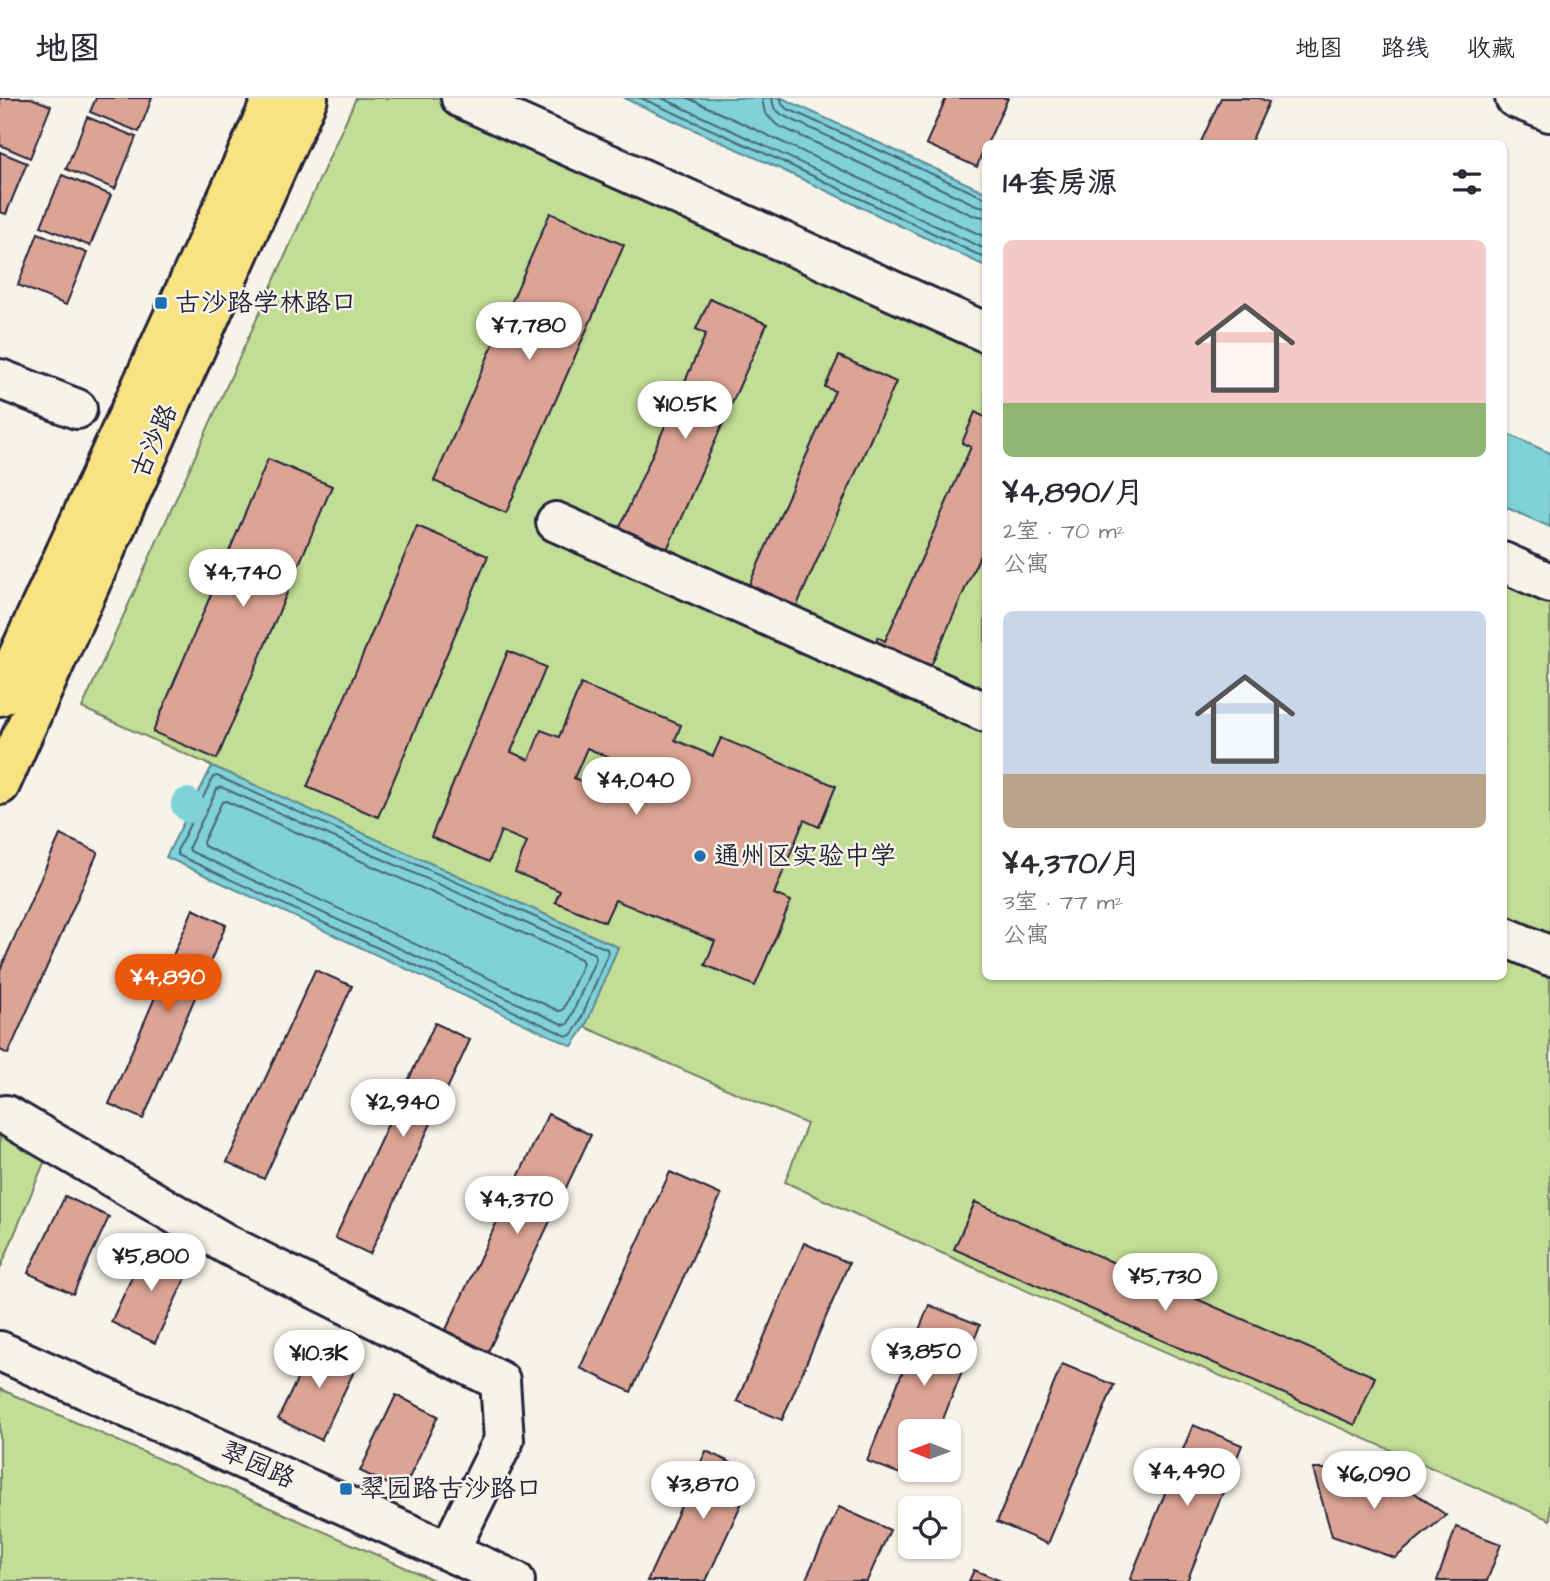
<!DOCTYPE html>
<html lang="zh">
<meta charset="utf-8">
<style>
:root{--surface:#fff;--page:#f2f2f3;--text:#2b2b33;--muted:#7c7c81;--line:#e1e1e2;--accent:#ea580c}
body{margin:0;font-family:"Architects Daughter","LXGW WenKai TC",sans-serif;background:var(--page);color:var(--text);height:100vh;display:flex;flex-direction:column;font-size:26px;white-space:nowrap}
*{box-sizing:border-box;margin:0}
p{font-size:23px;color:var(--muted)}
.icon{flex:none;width:38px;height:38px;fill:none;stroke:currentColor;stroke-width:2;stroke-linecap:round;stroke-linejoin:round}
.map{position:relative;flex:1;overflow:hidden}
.drawer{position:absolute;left:982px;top:42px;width:525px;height:840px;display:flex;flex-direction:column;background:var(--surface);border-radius:10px;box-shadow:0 2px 5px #0004}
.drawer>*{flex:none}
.needle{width:46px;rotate:271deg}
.fabs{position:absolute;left:898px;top:1321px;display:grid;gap:14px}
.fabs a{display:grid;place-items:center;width:63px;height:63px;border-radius:10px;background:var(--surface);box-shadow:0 2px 5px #0004;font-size:35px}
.price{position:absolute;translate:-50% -60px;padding:0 16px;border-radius:24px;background:#fff;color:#222;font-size:23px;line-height:46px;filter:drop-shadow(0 2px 4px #0008)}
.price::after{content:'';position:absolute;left:50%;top:42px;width:21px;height:16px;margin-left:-10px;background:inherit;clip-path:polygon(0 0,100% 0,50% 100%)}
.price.on{background:var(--accent);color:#fff}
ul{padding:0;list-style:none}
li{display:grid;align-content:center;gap:14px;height:371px;padding:0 21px}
li span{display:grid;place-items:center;height:217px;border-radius:10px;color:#555}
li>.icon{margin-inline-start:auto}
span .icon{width:126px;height:126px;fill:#fffc;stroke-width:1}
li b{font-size:30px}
h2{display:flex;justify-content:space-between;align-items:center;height:84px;padding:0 21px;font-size:30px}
header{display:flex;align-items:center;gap:42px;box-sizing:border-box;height:98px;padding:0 35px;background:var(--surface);border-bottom:2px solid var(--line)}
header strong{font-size:33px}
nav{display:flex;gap:38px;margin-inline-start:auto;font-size:24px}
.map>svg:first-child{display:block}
</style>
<header>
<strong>地图</strong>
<nav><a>地图</a><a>路线</a><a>收藏</a></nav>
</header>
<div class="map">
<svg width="1550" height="1483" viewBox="0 0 1550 1483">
<rect width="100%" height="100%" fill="#f7f3e8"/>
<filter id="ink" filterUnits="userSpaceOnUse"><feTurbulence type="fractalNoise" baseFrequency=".0143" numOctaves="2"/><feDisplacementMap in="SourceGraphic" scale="14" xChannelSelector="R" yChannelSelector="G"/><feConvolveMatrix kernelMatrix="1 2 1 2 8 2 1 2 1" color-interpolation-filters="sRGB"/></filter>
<g filter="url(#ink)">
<g fill="#c2dd95" stroke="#728068" stroke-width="2">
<path d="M 356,0 L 461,0 L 985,234 L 985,878 L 1503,878 L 1503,464 L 1550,485 L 1550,1422 C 1295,1309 1038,1201 785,1084 L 807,1026 L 585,929 L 618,849 L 82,610 Z"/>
<path d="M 0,1031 L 48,1055 L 0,1171 Z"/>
<path d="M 0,1291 L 436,1483 L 0,1483 Z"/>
</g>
<g fill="#81d2d8" stroke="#5b8c99" stroke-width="2">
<path d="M 624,0 L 782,0 L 985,94 L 985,168 L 772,67 Z"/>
<path d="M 1503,334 L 1550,355 L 1550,429 L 1503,408 Z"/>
<path d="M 212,668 L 618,849 L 585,929 L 572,948 L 166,759 Z"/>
</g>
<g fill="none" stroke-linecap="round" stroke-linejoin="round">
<g stroke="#48687a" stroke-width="2">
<path d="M 641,0 L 775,60 L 985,160"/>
<path d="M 662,0 L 985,151"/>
<path d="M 688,0 L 985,139"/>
<path d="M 762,0 L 765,15 L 777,27 L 972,117 L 985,119"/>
<path d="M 772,0 L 774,10 L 782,17 L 976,107 L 985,109"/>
<path d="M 781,0 L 782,6 L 786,10 L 985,100"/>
<path d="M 217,678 L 607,851 L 608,855 L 579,926 L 571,937 L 567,938 L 178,757 L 177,753 L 213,679 Z"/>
<path d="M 221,689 L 595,856 L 596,860 L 568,926 L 564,927 L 190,753 L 189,749 L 217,691 Z"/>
<path d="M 226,703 L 581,861 L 583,865 L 563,912 L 559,913 L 204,748 L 203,744 L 222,704 Z"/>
</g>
<path stroke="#81d2d8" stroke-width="32" d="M 187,706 L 190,709"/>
</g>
<g fill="#dca495" stroke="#22223b" stroke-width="2" fill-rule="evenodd">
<path d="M 0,0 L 31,0 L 51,8 L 30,60 L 0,47 Z"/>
<path d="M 96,0 L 152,0 L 139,34 L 90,14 Z"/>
<path d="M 946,0 L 1008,0 L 987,46 L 985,46 L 977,69 L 926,46 Z"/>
<path d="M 1221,0 L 1259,0 L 1269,4 L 1250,46 L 1200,46 Z"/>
<path d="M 87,19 L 136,39 L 115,91 L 66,71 Z"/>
<path d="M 0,54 L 27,65 L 6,116 L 0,114 Z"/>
<path d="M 62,77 L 111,97 L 90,148 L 41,128 Z"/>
<path d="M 550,115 L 624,147 L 506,415 L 434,383 Z"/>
<path d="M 38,135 L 87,155 L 66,207 L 18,187 Z"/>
<path d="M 710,201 L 767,226 L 653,483 L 598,459 L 612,426 L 620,429 L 706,236 L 696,231 Z"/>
<path d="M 839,258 L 896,284 L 782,541 L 727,517 L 742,483 L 749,487 L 835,293 L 825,289 Z"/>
<path d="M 975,314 L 985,319 L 985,446 L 918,597 L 863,572 L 878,539 L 885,543 L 971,349 L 962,345 Z"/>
<path d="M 268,361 L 332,388 L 217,661 L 153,634 Z"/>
<path d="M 417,428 L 488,458 L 378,719 L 307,689 Z"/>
<path d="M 508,553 L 546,569 L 511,654 L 529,662 L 541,632 L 559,639 L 581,586 L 681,627 L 675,642 L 713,658 L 721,640 L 836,688 L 819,729 L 804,722 L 774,796 L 791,803 L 755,888 L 705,867 L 715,843 L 615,802 L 605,824 L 555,804 L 560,793 L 515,774 L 527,744 L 501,733 L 489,764 L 431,739 ZM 587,650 L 617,663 L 603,693 L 574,680 Z"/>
<path d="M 60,737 L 98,754 L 8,956 L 0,952 L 0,872 Z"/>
<path d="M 193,811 L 226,827 L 143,1021 L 109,1006 Z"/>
<path d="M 315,872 L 352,888 L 264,1081 L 227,1064 Z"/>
<path d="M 435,925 L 470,942 L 370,1156 L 335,1140 Z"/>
<path d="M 548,1016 L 591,1037 L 485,1260 L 442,1240 Z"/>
<path d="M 670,1074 L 721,1097 L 631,1294 L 580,1270 Z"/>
<path d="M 65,1098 L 109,1119 L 73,1196 L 28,1175 Z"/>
<path d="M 975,1104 L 1375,1279 L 1355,1327 L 954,1151 Z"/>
<path d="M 148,1145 L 192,1166 L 155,1245 L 111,1224 Z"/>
<path d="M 804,1145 L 849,1165 L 782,1322 L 737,1303 Z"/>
<path d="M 929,1207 L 980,1227 L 938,1334 L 910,1334 L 910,1372 L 922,1372 L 918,1383 L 867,1363 Z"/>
<path d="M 316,1242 L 359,1263 L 321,1342 L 278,1321 Z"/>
<path d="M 1062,1266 L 1114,1287 L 1048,1446 L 997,1424 Z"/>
<path d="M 396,1297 L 438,1318 L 403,1393 L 360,1373 Z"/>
<path d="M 1193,1327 L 1242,1347 L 1187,1483 L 1134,1483 L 1130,1481 Z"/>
<path d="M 706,1353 L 755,1376 L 706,1483 L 647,1483 Z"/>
<path d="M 1313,1371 L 1352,1371 L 1409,1391 L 1446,1417 L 1395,1460 L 1332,1438 Z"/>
<path d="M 839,1409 L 890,1432 L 867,1483 L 805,1483 Z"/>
<path d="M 1456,1429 L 1501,1446 L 1487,1483 L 1437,1483 Z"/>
<path d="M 974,1472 L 1001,1483 L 969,1483 Z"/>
</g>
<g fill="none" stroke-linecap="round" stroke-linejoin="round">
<g stroke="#22223b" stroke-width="44">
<g id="minor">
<path d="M 461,0 L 985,234"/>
<path d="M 1515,0 L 1550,14"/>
<path d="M 0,281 L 77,311"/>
<path d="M 556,424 L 985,614"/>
<path d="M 1503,464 L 1550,485"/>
<path d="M 1503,838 L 1550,858"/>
<path d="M 6,1017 L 228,1147 L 500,1283 L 504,1342 L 449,1453"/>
<path d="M 0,1253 L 515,1483"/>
</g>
</g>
<g stroke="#22223b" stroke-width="44">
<g id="major">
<path d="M 0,598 L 273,0"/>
<path d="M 0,687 L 308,0"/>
</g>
</g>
<use href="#minor" stroke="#f7f3e8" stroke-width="38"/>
<use href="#major" stroke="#f8e281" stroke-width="38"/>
</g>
</g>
<g fill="#1f6fb2" stroke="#f7f3e8" stroke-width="2.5">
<rect x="154" y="198" width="14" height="14" rx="3.5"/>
<circle cx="700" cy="758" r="7"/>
<rect x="339" y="1384" width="14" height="14" rx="3.5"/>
</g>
<g text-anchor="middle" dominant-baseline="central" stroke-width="5" stroke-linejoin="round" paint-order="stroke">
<g font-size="26" fill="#22223b" stroke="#f7f3e8" text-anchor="start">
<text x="175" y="205">古沙路学林路口</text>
<text x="714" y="758">通州区实验中学</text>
<text x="360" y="1391">翠园路古沙路口</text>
</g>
<g font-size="26" fill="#22223b" stroke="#f7f3e8">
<text transform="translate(154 343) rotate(-66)">古沙路</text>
<text transform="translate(258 1367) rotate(24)">翠园路</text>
</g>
</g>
</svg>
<div class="fabs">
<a><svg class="needle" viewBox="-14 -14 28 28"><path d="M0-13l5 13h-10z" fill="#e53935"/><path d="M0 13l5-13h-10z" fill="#7c7c81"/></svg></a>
<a><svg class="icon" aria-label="locate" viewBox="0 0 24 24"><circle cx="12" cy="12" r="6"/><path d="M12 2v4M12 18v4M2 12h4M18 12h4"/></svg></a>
</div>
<b class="price" style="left:529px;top:264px">¥7,780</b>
<b class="price" style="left:685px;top:343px">¥10.5K</b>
<b class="price" style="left:243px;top:511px">¥4,740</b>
<b class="price" style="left:636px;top:719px">¥4,040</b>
<b class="price on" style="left:168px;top:916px">¥4,890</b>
<b class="price" style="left:403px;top:1041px">¥2,940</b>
<b class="price" style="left:517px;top:1138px">¥4,370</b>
<b class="price" style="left:151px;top:1195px">¥5,800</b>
<b class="price" style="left:1165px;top:1215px">¥5,730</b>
<b class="price" style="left:924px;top:1290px">¥3,850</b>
<b class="price" style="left:319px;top:1292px">¥10.3K</b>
<b class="price" style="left:1187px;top:1410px">¥4,490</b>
<b class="price" style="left:1374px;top:1413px">¥6,090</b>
<b class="price" style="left:703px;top:1423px">¥3,870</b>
<section class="drawer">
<h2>14套房源<svg class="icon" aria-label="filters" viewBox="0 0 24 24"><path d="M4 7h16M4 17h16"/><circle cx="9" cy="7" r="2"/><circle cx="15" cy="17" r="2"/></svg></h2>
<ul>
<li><span style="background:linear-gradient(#f6c9c9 75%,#8fb573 0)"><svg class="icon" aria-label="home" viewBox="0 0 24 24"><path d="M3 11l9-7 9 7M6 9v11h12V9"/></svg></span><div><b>¥4,890/月</b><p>2室 · 70 m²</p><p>公寓</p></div></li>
<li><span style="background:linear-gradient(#c9d6e8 75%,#b9a48a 0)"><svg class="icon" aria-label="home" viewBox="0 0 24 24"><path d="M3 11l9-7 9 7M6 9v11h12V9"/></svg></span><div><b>¥4,370/月</b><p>3室 · 77 m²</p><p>公寓</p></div></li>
</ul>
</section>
</div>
